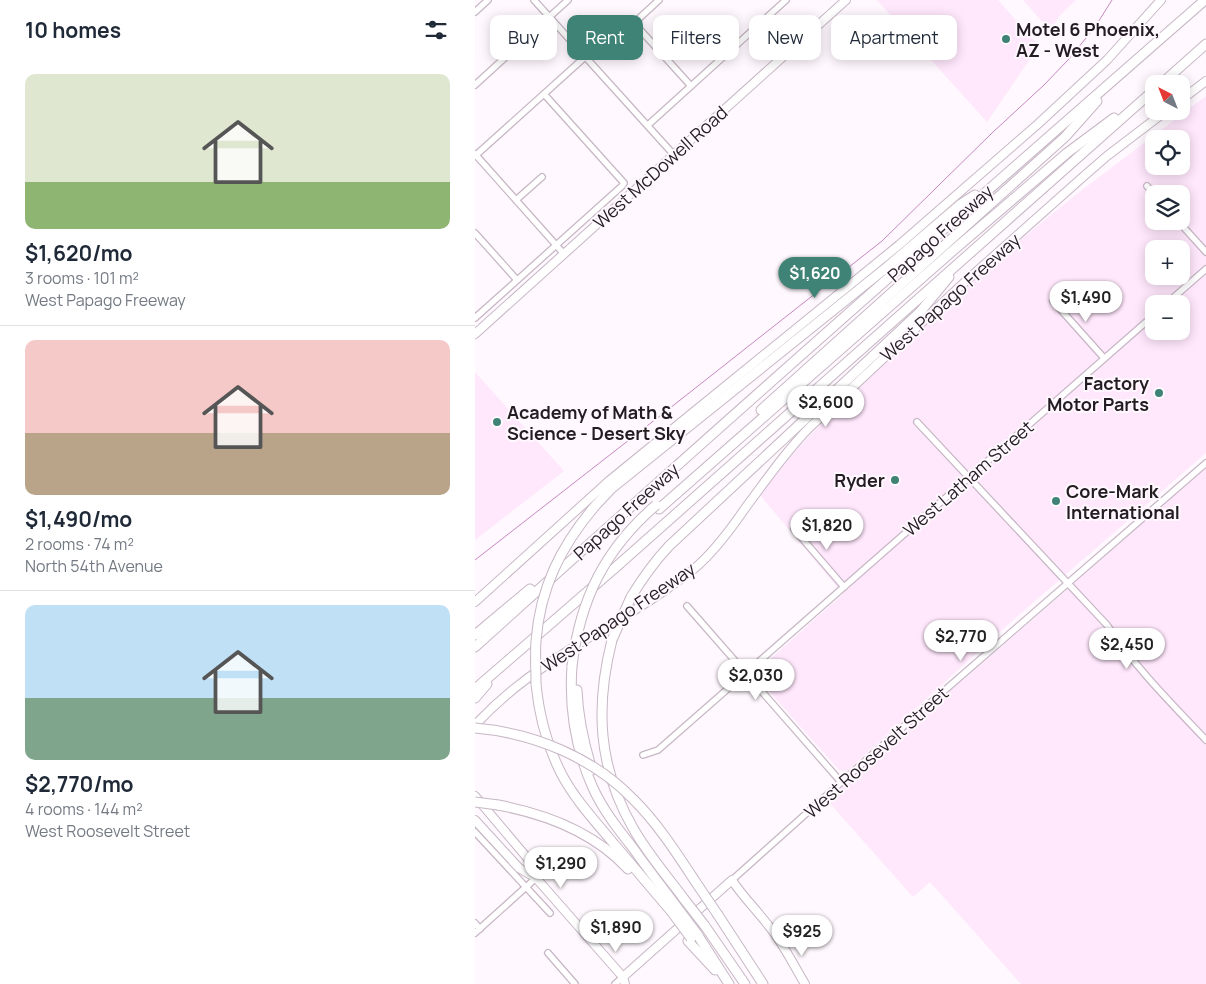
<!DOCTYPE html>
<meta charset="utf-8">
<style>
:root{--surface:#fff;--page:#f2f2f3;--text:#1f2937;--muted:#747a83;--line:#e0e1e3;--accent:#3f8377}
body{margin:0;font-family:Manrope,sans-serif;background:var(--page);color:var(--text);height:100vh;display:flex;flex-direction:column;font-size:19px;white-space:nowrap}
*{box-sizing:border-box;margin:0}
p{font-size:16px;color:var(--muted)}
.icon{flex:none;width:28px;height:28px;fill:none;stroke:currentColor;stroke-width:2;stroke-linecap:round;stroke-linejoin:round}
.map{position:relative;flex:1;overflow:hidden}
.panel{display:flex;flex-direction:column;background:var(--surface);width:475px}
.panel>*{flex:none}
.hud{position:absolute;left:15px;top:15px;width:475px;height:45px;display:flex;gap:10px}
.needle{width:32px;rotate:318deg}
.controls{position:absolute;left:670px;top:75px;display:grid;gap:10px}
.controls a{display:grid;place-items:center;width:45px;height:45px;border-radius:10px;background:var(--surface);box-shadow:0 2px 12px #0003;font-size:25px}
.price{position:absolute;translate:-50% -42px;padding:0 11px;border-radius:18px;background:#fff;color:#222;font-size:16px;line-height:32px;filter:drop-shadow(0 1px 2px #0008)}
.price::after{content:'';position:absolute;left:50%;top:30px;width:15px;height:11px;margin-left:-8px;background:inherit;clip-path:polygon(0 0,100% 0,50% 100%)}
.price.on{background:var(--accent);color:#fff}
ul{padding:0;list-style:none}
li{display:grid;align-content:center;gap:10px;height:265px;padding:0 25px}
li+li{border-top:1px solid var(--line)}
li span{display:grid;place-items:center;height:155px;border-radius:10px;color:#555}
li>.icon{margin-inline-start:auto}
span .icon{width:90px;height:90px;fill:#fffc;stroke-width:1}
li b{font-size:21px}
h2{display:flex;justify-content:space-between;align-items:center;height:60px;padding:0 25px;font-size:21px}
.tag{padding:0 18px;border-radius:10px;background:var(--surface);box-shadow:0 2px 12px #0003;font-size:18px;line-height:45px}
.tag.on{background:var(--accent);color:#fff}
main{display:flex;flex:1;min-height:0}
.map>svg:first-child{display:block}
</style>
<main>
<section class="panel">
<h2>10 homes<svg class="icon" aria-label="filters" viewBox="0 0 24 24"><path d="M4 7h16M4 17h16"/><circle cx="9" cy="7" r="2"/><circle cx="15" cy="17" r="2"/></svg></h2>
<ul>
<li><span style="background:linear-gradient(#dfe7d0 70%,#8fb573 0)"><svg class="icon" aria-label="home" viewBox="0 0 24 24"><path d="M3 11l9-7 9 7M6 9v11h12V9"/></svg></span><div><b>$1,620/mo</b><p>3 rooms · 101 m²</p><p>West Papago Freeway</p></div></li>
<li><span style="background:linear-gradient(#f6c9c9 60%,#b9a48a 0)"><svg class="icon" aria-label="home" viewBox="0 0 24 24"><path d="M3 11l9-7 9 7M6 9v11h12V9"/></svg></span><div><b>$1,490/mo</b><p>2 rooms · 74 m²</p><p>North 54th Avenue</p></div></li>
<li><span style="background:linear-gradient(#bfe0f5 60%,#7fa58c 0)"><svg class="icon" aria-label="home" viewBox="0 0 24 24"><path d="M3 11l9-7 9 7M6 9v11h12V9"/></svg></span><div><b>$2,770/mo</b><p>4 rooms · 144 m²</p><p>West Roosevelt Street</p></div></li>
</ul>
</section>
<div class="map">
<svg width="731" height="984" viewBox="0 0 731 984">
<rect width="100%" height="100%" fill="#fff8fe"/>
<g fill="#ffe7fc" fill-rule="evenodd">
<path d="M 402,0 L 523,0 L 564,46 L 512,122 Z"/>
<path d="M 548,0 L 601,0 L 586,14 L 575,30 Z"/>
<path d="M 731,96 L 731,453 L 538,620 L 372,771 L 364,770 L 282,678 L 281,674 L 282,671 L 368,594 L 285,495 L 321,450 L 368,401 L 522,259 L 598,197 ZM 679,139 L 706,139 L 706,166 L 679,166 ZM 679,194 L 706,194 L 706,221 L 679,221 ZM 679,249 L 706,249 L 706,276 L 679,276 ZM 679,304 L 706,304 L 706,331 L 679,331 Z"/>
<path d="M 0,372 L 89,471 L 0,540 Z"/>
<path d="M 731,467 L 731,984 L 546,984 L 455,882 L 438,897 L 351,799 L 578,602 Z"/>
</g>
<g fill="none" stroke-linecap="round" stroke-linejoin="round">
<path stroke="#c688c0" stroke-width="1" d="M 0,560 L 195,408 L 407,241 L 517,133 L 569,85 L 593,60 L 620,27 L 637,0"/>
<g stroke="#c7b7c5" stroke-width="8">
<g id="minor">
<path d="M 59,0 L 199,155"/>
<path d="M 184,0 L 159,23 L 216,86"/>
<path d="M 0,12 L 13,0"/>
<path d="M 243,25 L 261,45"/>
<path d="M 0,85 L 93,0"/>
<path d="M 173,125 L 311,0"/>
<path d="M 0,154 L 89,254"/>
<path d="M 0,156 L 110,57"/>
<path d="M 672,186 L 679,194"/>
<path d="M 41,200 L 67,177"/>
<path d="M 703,221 L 731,252"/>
<path d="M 0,233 L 42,280"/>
<path d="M 578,301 L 629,358"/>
<path d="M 691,304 L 731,269"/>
<path d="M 0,318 L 147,186 L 149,183 L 69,94"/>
<path d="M 442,422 L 632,625 C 660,667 696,703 731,740"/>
<path d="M 319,529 L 369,587"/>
<path d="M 212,606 L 366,782"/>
<path d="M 168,755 L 183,750 L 679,315"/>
<path d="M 0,832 L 75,913"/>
<path d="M 257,880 L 447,710 L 731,463"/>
<path d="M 0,923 L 5,929"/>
<path d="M 0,933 L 61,878"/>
<path d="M 73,953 L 100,984"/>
<path d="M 140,984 L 148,977"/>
</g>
</g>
<g stroke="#c7b7c5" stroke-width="10">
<g id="major">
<path d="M 706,100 L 731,81"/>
<path d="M 0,334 L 371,0"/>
<path d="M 0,602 L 135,480 L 424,245 L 563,124 L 632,60 L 686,0"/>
<path d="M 0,725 C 21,703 44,683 70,666 C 118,632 174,606 220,568 C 240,551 256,529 271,507 C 292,479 311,451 335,427 L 492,280 L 609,176 L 632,156 L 691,111"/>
<path d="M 0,796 L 54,860 L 61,878 L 148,977 L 150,984"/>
<path d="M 0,820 L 44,868 L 61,878"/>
<path d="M 148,977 L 257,880 C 267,896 281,909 293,925 C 308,943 318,964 330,984"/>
</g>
</g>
<g stroke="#c7b7c5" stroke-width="11">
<g id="highway">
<path d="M 686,84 L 731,44"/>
<path d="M 286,410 L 590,137 L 622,101"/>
<path d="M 120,506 L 137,488 L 147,480 L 412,267 L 486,204 L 500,195"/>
<path d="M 184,509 L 474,254 L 592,153 L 639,118"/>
<path d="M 156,597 C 167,579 179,562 194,546 L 445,312 L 474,277"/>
<path d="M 0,635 L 55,589"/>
<path d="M 137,640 C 120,707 123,767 158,828 C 172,853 192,876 209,899"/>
<path d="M 0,647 C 241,429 485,214 730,0"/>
<path d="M 97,666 C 94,708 101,750 118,788 C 128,810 143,829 158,848 C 172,868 187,887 201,906"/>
<path d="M 61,684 C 64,715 72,746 87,775 C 101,801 121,822 139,844 C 158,866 177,889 196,911"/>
<path d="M 0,689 L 141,567 L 679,90"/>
<path d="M 102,690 C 103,717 109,744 117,770"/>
<path d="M 0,698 L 12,684"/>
<path d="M 159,800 C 185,826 204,857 224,887"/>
<path d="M 23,805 C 71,814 119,832 153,869"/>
<path d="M 243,915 L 288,984"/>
<path d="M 230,926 L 270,984"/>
<path d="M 222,934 L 254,984"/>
<path d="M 213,941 L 240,970"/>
</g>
</g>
<use href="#minor" stroke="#fff" stroke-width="5.5"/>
<use href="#major" stroke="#fff" stroke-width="8"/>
<use href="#highway" stroke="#fff" stroke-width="9"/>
<g stroke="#c7b7c5" stroke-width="11" stroke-linecap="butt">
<g id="highway-bridge">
<path d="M 137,640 L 156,597"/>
<path d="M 97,666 C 105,599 130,549 181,505"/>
<path d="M 61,684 C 61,670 60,655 61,641 C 65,588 86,546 120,506"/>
<path d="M 0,728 C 58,733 118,757 159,800"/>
<path d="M 0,802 L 23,805"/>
<path d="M 224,887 L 243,915"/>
<path d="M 209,899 L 230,926"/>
<path d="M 201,906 L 222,934"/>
<path d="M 196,911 L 216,938"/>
</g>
</g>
<use href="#highway-bridge" stroke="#fff" stroke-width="9"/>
</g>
<g fill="#3f8377" stroke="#fff8fe" stroke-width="2">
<circle cx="531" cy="39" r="5"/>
<circle cx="684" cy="393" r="5"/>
<circle cx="22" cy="422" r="5"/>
<circle cx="420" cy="480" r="5"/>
<circle cx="581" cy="501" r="5"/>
</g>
<g text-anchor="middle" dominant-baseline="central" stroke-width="4" stroke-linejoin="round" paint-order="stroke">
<g font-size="18" font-weight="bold" fill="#231d22" stroke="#fff8fe" text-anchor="start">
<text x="541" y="29">Motel 6 Phoenix,<tspan x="541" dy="21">AZ - West</tspan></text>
<text x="674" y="383" text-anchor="end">Factory<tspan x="674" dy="21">Motor Parts</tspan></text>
<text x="32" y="412">Academy of Math &amp;<tspan x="32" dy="21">Science - Desert Sky</tspan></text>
<text x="410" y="480" text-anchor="end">Ryder</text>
<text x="591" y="491">Core-Mark<tspan x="591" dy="21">International</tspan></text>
</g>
<g font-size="18" fill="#231d22" stroke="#fff8fe">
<text transform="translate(185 167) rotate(-42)">West McDowell Road</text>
<text transform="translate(465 233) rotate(-42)">Papago Freeway</text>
<text transform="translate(475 297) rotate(-42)">West Papago Freeway</text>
<text transform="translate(493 478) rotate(-41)">West Latham Street</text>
<text transform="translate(151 511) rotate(-42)">Papago Freeway</text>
<text transform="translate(143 617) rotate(-34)">West Papago Freeway</text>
<text transform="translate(401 752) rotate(-42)">West Roosevelt Street</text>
</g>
</g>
</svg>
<div class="controls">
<a><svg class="needle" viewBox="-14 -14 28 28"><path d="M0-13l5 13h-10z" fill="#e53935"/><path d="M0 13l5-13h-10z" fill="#747a83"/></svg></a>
<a><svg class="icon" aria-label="locate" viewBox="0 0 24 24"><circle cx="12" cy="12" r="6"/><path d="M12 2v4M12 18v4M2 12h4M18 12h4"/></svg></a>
<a><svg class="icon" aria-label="layers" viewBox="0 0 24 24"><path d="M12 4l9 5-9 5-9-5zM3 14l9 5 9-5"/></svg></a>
<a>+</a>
<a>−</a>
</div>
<b class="price on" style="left:340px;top:299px">$1,620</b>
<b class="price" style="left:611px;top:323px">$1,490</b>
<b class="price" style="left:351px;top:428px">$2,600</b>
<b class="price" style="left:352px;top:551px">$1,820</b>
<b class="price" style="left:486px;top:662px">$2,770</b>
<b class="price" style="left:652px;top:670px">$2,450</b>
<b class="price" style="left:281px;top:701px">$2,030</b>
<b class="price" style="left:86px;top:889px">$1,290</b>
<b class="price" style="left:141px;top:953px">$1,890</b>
<b class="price" style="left:327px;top:957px">$925</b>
<div class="hud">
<a class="tag">Buy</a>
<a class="tag on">Rent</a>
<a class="tag">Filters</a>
<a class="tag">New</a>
<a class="tag">Apartment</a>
</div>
</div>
</main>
